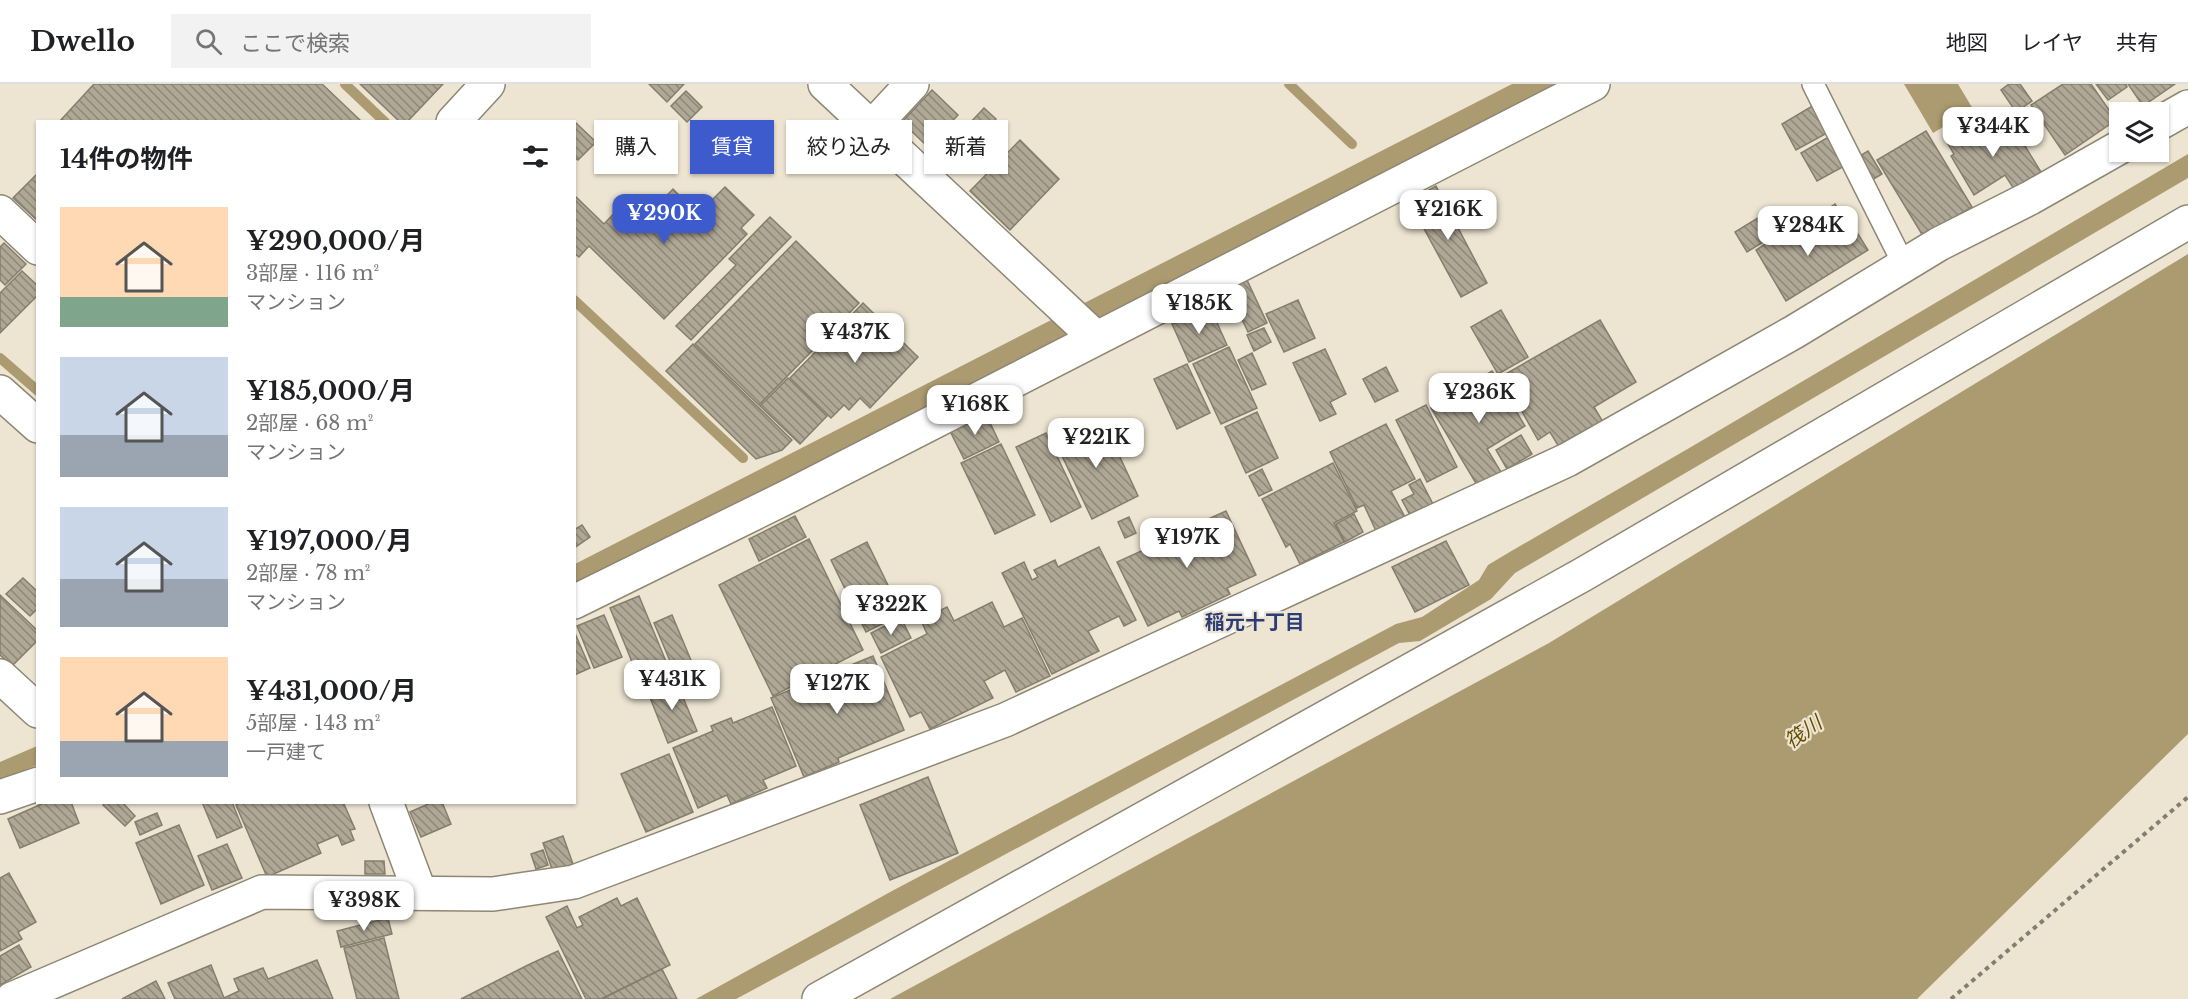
<!DOCTYPE html>
<html lang="ja">
<meta charset="utf-8">
<style>
:root{--surface:#fff;--page:#f2f2f2;--text:#202124;--muted:#757577;--line:#e0e0e0;--accent:#3d5bcd}
body{margin:0;font-family:"Libre Baskerville","Noto Sans JP",serif;background:var(--page);color:var(--text);height:100vh;display:flex;flex-direction:column;font-size:22px;white-space:nowrap}
*{box-sizing:border-box;margin:0}
p{font-size:20px;color:var(--muted)}
.icon{flex:none;width:33px;height:33px;fill:none;stroke:currentColor;stroke-width:2;stroke-linecap:round;stroke-linejoin:round}
.map{position:relative;flex:1;overflow:hidden}
.side{position:absolute;left:36px;top:36px;width:540px;height:684px;display:flex;flex-direction:column;background:var(--surface);border-radius:0px;box-shadow:0 2px 4px #0004}
.side>*{flex:none}
.top-card{position:absolute;left:594px;top:36px;width:570px;height:54px;display:flex;gap:12px}
.controls{position:absolute;left:2109px;top:18px;display:grid;gap:12px}
.controls a{display:grid;place-items:center;width:60px;height:60px;border-radius:0px;background:var(--surface);box-shadow:0 2px 4px #0004;font-size:30px}
.price{position:absolute;translate:-50% -51px;padding:0 14px;border-radius:12px;background:#fff;color:#222;font-size:20px;line-height:39px;filter:drop-shadow(0 2px 3px #0008)}
.price::after{content:'';position:absolute;left:50%;top:36px;width:18px;height:14px;margin-left:-9px;background:inherit;clip-path:polygon(0 0,100% 0,50% 100%)}
.price.on{background:var(--accent);color:#fff}
ul{padding:0;list-style:none}
li{display:flex;align-items:center;gap:18px;height:150px;padding:0 24px}
li span{display:grid;place-items:center;flex:none;width:168px;height:120px;border-radius:0px;color:#555}
li>.icon{margin-inline-start:auto}
span .icon{width:72px;height:72px;fill:#fffc;stroke-width:1}
li b{font-size:26px}
h2{display:flex;justify-content:space-between;align-items:center;height:72px;padding:0 24px;font-size:26px}
.pill{padding:0 21px;border-radius:0px;background:var(--surface);box-shadow:0 2px 4px #0004;font-size:21px;line-height:54px}
.pill.on{background:var(--accent);color:#fff}
header{display:flex;align-items:center;gap:36px;box-sizing:border-box;height:84px;padding:0 30px;background:var(--surface);border-bottom:2px solid var(--line)}
header strong{font-size:28px}
nav{display:flex;gap:33px;margin-inline-start:auto;font-size:21px}
.search{width:420px;height:54px;background:var(--page);display:flex;align-items:center;gap:15px;box-sizing:border-box;padding:0 21px;border-radius:0px;color:var(--muted);font-size:22px}
.map>svg:first-child{display:block}
</style>
<header>
<strong>Dwello</strong>
<div class="search"><svg class="icon" aria-label="search" viewBox="0 0 24 24"><circle cx="10" cy="10" r="6"/><path d="M15 15l6 6"/></svg>ここで検索</div>
<nav><a>地図</a><a>レイヤ</a><a>共有</a></nav>
</header>
<div class="map">
<svg width="2188" height="915" viewBox="0 0 2188 915">
<defs>
<pattern id="building-back-hatch" width="6" height="6" patternUnits="userSpaceOnUse" patternTransform="scale(1.5)"><rect width="6" height="6" fill="#b0a896"/><path d="M-1 5l2 2M0 0l6 6M5-1l2 2" fill="none" stroke="#8f8879"/></pattern>
</defs>
<rect width="100%" height="100%" fill="#ede5d2"/>
<g fill="#ac9b71">
<path d="M 1512,0 L 1558,0 L 1069,251 L 575,502 L 575,480 Z"/>
<path d="M 1904,0 L 1958,0 L 1973,25 L 1933,49 Z"/>
<path d="M 2188,70 L 2188,94 L 1515,489 L 1491,515 L 1420,557 L 1399,559 L 736,915 L 696,915 L 892,807 L 1396,540 L 1422,533 L 1479,496 L 1488,481 L 1508,469 L 1691,363 Z"/>
<path d="M 2188,170 L 2188,650 L 1917,915 L 890,915 L 1549,559 Z"/>
<path d="M 37,662 L 37,681 L 0,696 L 0,678 Z"/>
</g>
<g fill="none" stroke-linecap="round" stroke-linejoin="round">
<g stroke="#ac9b71" stroke-width="10">
<path d="M 345,0 L 385,38"/>
<path d="M 1289,0 L 1352,60"/>
<path d="M 574,216 L 743,374"/>
<path d="M 0,274 L 38,307"/>
</g>
</g>
<g fill="url(#building-back-hatch)" stroke="#857e6d" stroke-width="1.5">
<path d="M 94,0 L 322,0 L 362,38 L 59,38 Z"/>
<path d="M 360,0 L 443,0 L 407,38 L 400,38 Z"/>
<path d="M 649,0 L 684,0 L 667,18 Z"/>
<path d="M 2009,0 L 2020,0 L 2032,17 L 2016,28 L 2001,6 Z"/>
<path d="M 2063,0 L 2091,0 L 2116,36 L 2065,71 L 2031,21 Z"/>
<path d="M 2096,0 L 2126,0 L 2127,3 L 2108,16 Z"/>
<path d="M 2128,0 L 2175,0 L 2143,22 Z"/>
<path d="M 932,6 L 958,31 L 928,63 L 902,38 Z"/>
<path d="M 686,7 L 702,23 L 687,38 L 671,22 Z"/>
<path d="M 1814,21 L 1829,48 L 1796,66 L 1782,40 Z"/>
<path d="M 984,24 L 996,35 L 979,51 L 969,40 Z"/>
<path d="M 2028,24 L 2037,38 L 2028,44 L 2019,30 Z"/>
<path d="M 2009,36 L 2041,88 L 2014,105 L 2005,91 L 1974,111 L 1951,72 L 1954,70 L 1948,60 L 1972,45 L 1978,55 Z"/>
<path d="M 576,39 L 596,58 L 578,76 L 574,73 L 574,41 Z"/>
<path d="M 956,44 L 977,64 L 969,72 L 948,52 Z"/>
<path d="M 1926,47 L 1972,123 L 1923,152 L 1877,76 Z"/>
<path d="M 1832,51 L 1848,80 L 1817,97 L 1801,69 Z"/>
<path d="M 944,55 L 964,75 L 951,88 L 931,69 Z"/>
<path d="M 1020,56 L 1059,95 L 1010,146 L 970,107 Z"/>
<path d="M 1868,67 L 1882,90 L 1872,96 L 1858,73 Z"/>
<path d="M 38,89 L 38,137 L 13,114 Z"/>
<path d="M 1436,102 L 1487,199 L 1461,213 L 1409,117 Z"/>
<path d="M 725,103 L 754,131 L 741,144 L 747,150 L 664,235 L 589,162 L 579,173 L 574,169 L 574,111 L 604,140 L 621,122 L 639,140 L 673,105 L 698,130 Z"/>
<path d="M 1835,120 L 1848,142 L 1829,154 L 1816,133 Z"/>
<path d="M 1761,132 L 1773,152 L 1747,168 L 1735,148 Z"/>
<path d="M 770,133 L 791,153 L 691,256 L 676,242 L 736,181 L 729,175 Z"/>
<path d="M 1815,138 L 1827,158 L 1853,142 L 1868,166 L 1786,217 L 1756,166 L 1789,145 L 1793,151 Z"/>
<path d="M 796,157 L 859,219 L 759,321 L 695,260 Z"/>
<path d="M 4,159 L 26,180 L 5,201 L 0,196 L 0,163 Z"/>
<path d="M 22,187 L 38,202 L 38,211 L 0,249 L 0,209 Z"/>
<path d="M 1247,196 L 1267,239 L 1248,248 L 1227,204 Z"/>
<path d="M 1298,216 L 1315,254 L 1284,268 L 1266,230 Z"/>
<path d="M 863,219 L 918,273 L 870,324 L 860,314 L 849,326 L 844,321 L 831,334 L 790,294 Z"/>
<path d="M 1210,223 L 1227,261 L 1189,278 L 1172,240 Z"/>
<path d="M 1501,226 L 1528,273 L 1498,290 L 1471,243 Z"/>
<path d="M 1600,236 L 1636,298 L 1594,323 L 1603,338 L 1559,363 L 1550,348 L 1538,356 L 1502,292 Z"/>
<path d="M 1264,244 L 1271,258 L 1254,267 L 1247,251 Z"/>
<path d="M 693,260 L 792,356 L 782,366 L 756,375 L 666,287 Z"/>
<path d="M 1229,263 L 1257,324 L 1221,340 L 1193,280 Z"/>
<path d="M 1325,265 L 1346,310 L 1330,318 L 1336,330 L 1320,337 L 1293,279 Z"/>
<path d="M 1252,269 L 1266,300 L 1252,306 L 1238,276 Z"/>
<path d="M 1187,280 L 1210,329 L 1177,345 L 1154,295 Z"/>
<path d="M 1386,283 L 1398,307 L 1375,318 L 1363,295 Z"/>
<path d="M 1492,287 L 1525,342 L 1487,365 L 1501,388 L 1477,401 L 1431,324 Z"/>
<path d="M 788,294 L 827,332 L 800,360 L 760,322 Z"/>
<path d="M 1426,321 L 1457,383 L 1427,398 L 1396,336 Z"/>
<path d="M 1257,328 L 1278,374 L 1246,389 L 1225,343 Z"/>
<path d="M 986,330 L 999,358 L 964,375 L 950,347 Z"/>
<path d="M 1386,340 L 1415,395 L 1391,407 L 1406,435 L 1377,449 L 1364,421 L 1357,424 L 1330,368 Z"/>
<path d="M 1082,341 L 1086,350 L 1105,341 L 1138,412 L 1092,435 L 1054,355 Z"/>
<path d="M 1046,349 L 1081,423 L 1051,438 L 1016,363 Z"/>
<path d="M 1521,351 L 1532,370 L 1507,385 L 1496,366 Z"/>
<path d="M 1001,360 L 1035,431 L 995,450 L 961,379 Z"/>
<path d="M 1333,379 L 1357,427 L 1334,439 L 1344,458 L 1300,480 L 1290,460 L 1286,463 L 1262,415 Z"/>
<path d="M 1262,385 L 1272,406 L 1259,412 L 1249,392 Z"/>
<path d="M 1420,395 L 1435,424 L 1412,435 L 1402,416 L 1414,410 L 1409,401 Z"/>
<path d="M 1226,427 L 1256,491 L 1227,504 L 1230,510 L 1182,533 L 1179,527 L 1148,542 L 1117,478 L 1159,459 L 1157,453 L 1173,445 L 1175,450 Z"/>
<path d="M 1354,430 L 1363,448 L 1345,458 L 1336,440 Z"/>
<path d="M 795,432 L 806,453 L 759,477 L 749,455 Z"/>
<path d="M 1129,433 L 1136,449 L 1125,454 L 1118,438 Z"/>
<path d="M 582,441 L 590,453 L 574,464 L 574,446 Z"/>
<path d="M 809,455 L 863,566 L 773,612 L 719,501 Z"/>
<path d="M 1446,457 L 1469,501 L 1415,528 L 1392,483 Z"/>
<path d="M 867,458 L 902,530 L 866,548 L 831,476 Z"/>
<path d="M 1099,463 L 1136,536 L 1124,542 L 1119,532 L 1088,547 L 1099,567 L 1052,590 L 1002,489 L 1024,478 L 1032,496 L 1038,493 L 1034,486 L 1055,476 L 1058,483 Z"/>
<path d="M 23,494 L 38,508 L 38,524 L 30,532 L 6,510 Z"/>
<path d="M 0,511 L 38,547 L 38,556 L 12,582 L 0,571 Z"/>
<path d="M 639,512 L 670,587 L 641,600 L 610,524 Z"/>
<path d="M 992,518 L 1004,543 L 1022,534 L 1050,592 L 1016,608 L 1005,586 L 984,597 L 993,614 L 930,645 L 921,628 L 910,633 L 881,573 L 927,550 L 921,536 L 947,523 L 954,537 Z"/>
<path d="M 604,531 L 622,573 L 594,584 L 577,542 Z"/>
<path d="M 672,531 L 693,581 L 675,589 L 654,539 Z"/>
<path d="M 901,534 L 911,554 L 881,569 L 871,549 Z"/>
<path d="M 574,547 L 590,584 L 574,591 Z"/>
<path d="M 873,572 L 904,646 L 838,674 L 839,678 L 804,693 L 771,614 Z"/>
<path d="M 675,594 L 697,647 L 668,659 L 647,606 Z"/>
<path d="M 772,623 L 796,682 L 763,696 L 767,704 L 731,720 L 727,711 L 698,724 L 673,664 L 713,647 L 711,642 L 731,634 L 733,639 Z"/>
<path d="M 669,670 L 693,728 L 646,748 L 621,690 Z"/>
<path d="M 928,693 L 958,769 L 890,796 L 860,721 Z"/>
<path d="M 46,718 L 71,718 L 79,739 L 20,764 L 8,735 Z"/>
<path d="M 106,718 L 122,718 L 135,732 L 125,742 L 103,721 Z"/>
<path d="M 202,718 L 232,718 L 242,743 L 217,754 Z"/>
<path d="M 241,718 L 343,718 L 355,745 L 350,746 L 354,756 L 342,761 L 338,751 L 317,760 L 321,769 L 267,793 L 236,721 Z"/>
<path d="M 433,718 L 442,718 L 451,740 L 421,753 L 410,728 Z"/>
<path d="M 157,729 L 162,741 L 140,751 L 135,738 Z"/>
<path d="M 179,741 L 204,801 L 161,820 L 136,759 Z"/>
<path d="M 563,752 L 573,780 L 553,788 L 543,759 Z"/>
<path d="M 227,760 L 242,794 L 212,806 L 198,772 Z"/>
<path d="M 543,766 L 548,781 L 536,785 L 531,770 Z"/>
<path d="M 365,777 L 384,777 L 385,790 L 365,790 Z"/>
<path d="M 9,789 L 36,838 L 18,848 L 22,855 L 0,867 L 0,794 Z"/>
<path d="M 617,814 L 621,822 L 637,814 L 670,881 L 601,915 L 586,915 L 546,833 L 567,822 L 577,844 L 583,841 L 579,833 Z"/>
<path d="M 388,834 L 392,850 L 341,863 L 337,847 Z"/>
<path d="M 384,854 L 399,915 L 357,915 L 344,864 Z"/>
<path d="M 19,861 L 31,883 L 0,901 L 0,872 Z"/>
<path d="M 558,867 L 582,915 L 461,915 L 528,881 Z"/>
<path d="M 317,876 L 333,915 L 175,915 L 168,899 L 211,881 L 224,914 L 239,907 L 234,895 L 263,884 L 268,895 Z"/>
<path d="M 662,885 L 677,915 L 602,915 Z"/>
<path d="M 156,897 L 165,915 L 122,915 Z"/>
</g>
<g fill="none" stroke-linecap="round" stroke-linejoin="round">
<g stroke="#8e8775" stroke-width="24">
<path id="service" d="M 1813,0 L 1904,181"/>
</g>
<g stroke="#8e8775" stroke-width="36">
<g id="minor">
<path d="M 825,0 L 1096,254"/>
<path d="M 453,38 L 488,0"/>
<path d="M 2158,40 L 2188,23"/>
<path d="M 872,43 L 912,0"/>
<path d="M 0,128 L 38,164"/>
<path d="M 0,308 L 38,342"/>
<path d="M 574,518 L 791,411 L 1593,0"/>
<path d="M 0,592 L 38,627"/>
<path d="M 0,713 L 38,700"/>
<path d="M 386,718 L 420,809"/>
<path d="M 12,915 L 262,808 L 493,810 L 574,798 L 1005,636 L 1567,376 L 1794,248 L 1939,160 L 2030,114 L 2120,63"/>
<path d="M 819,915 L 1582,491 L 2188,138"/>
</g>
</g>
<path stroke="#837e71" stroke-width="4" stroke-dasharray="4.5 4.5" stroke-linecap="butt" d="M 1951,915 L 2188,713"/>
<use href="#service" stroke="#fff" stroke-width="21"/>
<use href="#minor" stroke="#fff" stroke-width="33"/>
</g>
<g text-anchor="middle" dominant-baseline="central" stroke-width="4.5" stroke-linejoin="round" paint-order="stroke">
<g font-size="20" font-weight="bold" fill="#2b3d76" stroke="#ede5d2">
<text x="1255" y="538">稲元十丁目</text>
</g>
<g font-size="20" font-style="italic" fill="#674f00" stroke="#ede5d2">
<text transform="translate(1803 648) rotate(-35)">筏川</text>
</g>
</g>
</svg>
<div class="controls">
<a><svg class="icon" aria-label="layers" viewBox="0 0 24 24"><path d="M12 4l9 5-9 5-9-5zM3 14l9 5 9-5"/></svg></a>
</div>
<b class="price" style="left:1993px;top:74px">¥344K</b>
<b class="price" style="left:1448px;top:157px">¥216K</b>
<b class="price on" style="left:664px;top:161px">¥290K</b>
<b class="price" style="left:1808px;top:173px">¥284K</b>
<b class="price" style="left:1199px;top:251px">¥185K</b>
<b class="price" style="left:855px;top:280px">¥437K</b>
<b class="price" style="left:1479px;top:340px">¥236K</b>
<b class="price" style="left:975px;top:352px">¥168K</b>
<b class="price" style="left:1096px;top:385px">¥221K</b>
<b class="price" style="left:1187px;top:485px">¥197K</b>
<b class="price" style="left:891px;top:552px">¥322K</b>
<b class="price" style="left:672px;top:627px">¥431K</b>
<b class="price" style="left:837px;top:631px">¥127K</b>
<b class="price" style="left:364px;top:848px">¥398K</b>
<div class="top-card">
<a class="pill">購入</a>
<a class="pill on">賃貸</a>
<a class="pill">絞り込み</a>
<a class="pill">新着</a>
</div>
<section class="side">
<h2>14件の物件<svg class="icon" aria-label="filters" viewBox="0 0 24 24"><path d="M4 7h16M4 17h16"/><circle cx="9" cy="7" r="2"/><circle cx="15" cy="17" r="2"/></svg></h2>
<ul>
<li><span style="background:linear-gradient(#ffd9b3 75%,#7fa58c 0)"><svg class="icon" aria-label="home" viewBox="0 0 24 24"><path d="M3 11l9-7 9 7M6 9v11h12V9"/></svg></span><div><b>¥290,000/月</b><p>3部屋 · 116 m²</p><p>マンション</p></div></li>
<li><span style="background:linear-gradient(#c9d6e8 65%,#9aa5b1 0)"><svg class="icon" aria-label="home" viewBox="0 0 24 24"><path d="M3 11l9-7 9 7M6 9v11h12V9"/></svg></span><div><b>¥185,000/月</b><p>2部屋 · 68 m²</p><p>マンション</p></div></li>
<li><span style="background:linear-gradient(#c9d6e8 60%,#9aa5b1 0)"><svg class="icon" aria-label="home" viewBox="0 0 24 24"><path d="M3 11l9-7 9 7M6 9v11h12V9"/></svg></span><div><b>¥197,000/月</b><p>2部屋 · 78 m²</p><p>マンション</p></div></li>
<li><span style="background:linear-gradient(#ffd9b3 70%,#9aa5b1 0)"><svg class="icon" aria-label="home" viewBox="0 0 24 24"><path d="M3 11l9-7 9 7M6 9v11h12V9"/></svg></span><div><b>¥431,000/月</b><p>5部屋 · 143 m²</p><p>一戸建て</p></div></li>
</ul>
</section>
</div>
